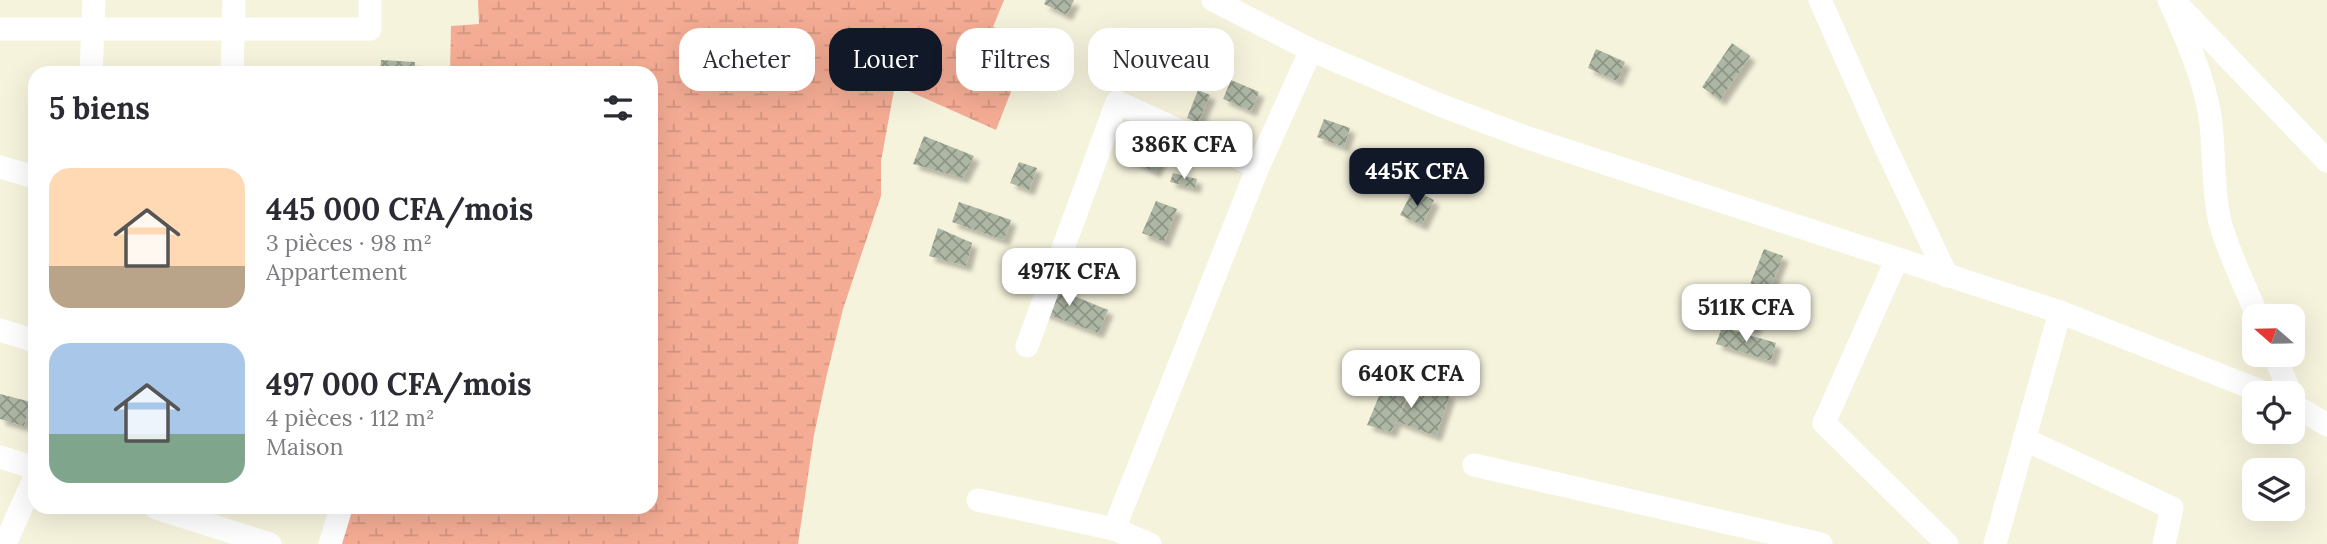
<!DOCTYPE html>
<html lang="fr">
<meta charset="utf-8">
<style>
:root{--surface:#fff;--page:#f2f2f3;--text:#2b2b33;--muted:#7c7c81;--accent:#111827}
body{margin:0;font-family:Lora,serif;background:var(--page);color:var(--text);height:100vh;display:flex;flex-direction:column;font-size:26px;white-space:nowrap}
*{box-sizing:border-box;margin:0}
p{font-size:23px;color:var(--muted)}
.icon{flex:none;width:38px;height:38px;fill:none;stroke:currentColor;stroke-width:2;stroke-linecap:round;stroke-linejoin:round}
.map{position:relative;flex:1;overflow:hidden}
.drawer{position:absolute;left:28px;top:66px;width:630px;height:448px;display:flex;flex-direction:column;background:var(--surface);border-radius:21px;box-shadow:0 7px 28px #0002}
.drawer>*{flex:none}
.top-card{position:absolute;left:679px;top:28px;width:665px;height:63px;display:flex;gap:14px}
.needle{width:46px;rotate:290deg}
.controls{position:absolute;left:2242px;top:304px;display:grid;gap:14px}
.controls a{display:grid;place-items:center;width:63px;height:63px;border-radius:14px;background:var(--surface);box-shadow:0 7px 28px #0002;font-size:35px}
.price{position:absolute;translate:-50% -60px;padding:0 16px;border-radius:14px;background:#fff;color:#222;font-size:23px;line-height:46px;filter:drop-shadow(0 2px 4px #0008)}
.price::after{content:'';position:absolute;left:50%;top:42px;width:21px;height:16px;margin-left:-10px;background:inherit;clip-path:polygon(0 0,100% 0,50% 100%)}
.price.on{background:var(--accent);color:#fff}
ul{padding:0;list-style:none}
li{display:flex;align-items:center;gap:21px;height:175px;padding:0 21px}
li span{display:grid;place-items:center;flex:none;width:196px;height:140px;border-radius:21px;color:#555}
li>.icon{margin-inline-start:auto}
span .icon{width:84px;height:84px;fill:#fffc;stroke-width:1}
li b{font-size:30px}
h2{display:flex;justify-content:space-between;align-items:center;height:84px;padding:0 21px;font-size:30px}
.tag{padding:0 24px;border-radius:21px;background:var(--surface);box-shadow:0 7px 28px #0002;font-size:24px;line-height:63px}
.tag.on{background:var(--accent);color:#fff}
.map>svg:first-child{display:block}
</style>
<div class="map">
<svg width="2327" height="544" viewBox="0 0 2327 544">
<defs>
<pattern id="wetland-marsh" width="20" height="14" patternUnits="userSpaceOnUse" patternTransform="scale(1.75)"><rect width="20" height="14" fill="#f5ac94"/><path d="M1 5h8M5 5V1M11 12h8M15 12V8" fill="none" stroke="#d29480"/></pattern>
<pattern id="building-cross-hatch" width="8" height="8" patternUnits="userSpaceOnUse" patternTransform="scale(1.75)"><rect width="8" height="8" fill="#adb7a4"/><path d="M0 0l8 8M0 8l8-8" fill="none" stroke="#8d9586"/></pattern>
<filter id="shadow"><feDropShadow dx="5.5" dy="5.5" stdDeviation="2" flood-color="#0004"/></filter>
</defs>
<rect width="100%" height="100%" fill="#f6f3dd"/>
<path fill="url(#wetland-marsh)" d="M 478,0 L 1004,0 L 993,27 L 1022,34 L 1000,82 L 1012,89 L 996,130 L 895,85 L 881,161 L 881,196 L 843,309 L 827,374 L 814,435 L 798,544 L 341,544 L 352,508 L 651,508 L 651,74 L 450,73 L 451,26 L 479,24 Z"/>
<g fill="url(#building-cross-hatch)" filter="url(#shadow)">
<path d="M 1046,0 L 1074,0 L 1067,15 L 1044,4 Z"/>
<path d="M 1732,43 L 1750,56 L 1720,100 L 1702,87 Z"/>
<path d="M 1596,49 L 1625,62 L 1617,81 L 1588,68 Z"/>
<path d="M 381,60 L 415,62 L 414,74 L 380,74 Z"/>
<path d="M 1231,80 L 1259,92 L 1251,111 L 1223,99 Z"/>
<path d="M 1198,90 L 1210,95 L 1198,123 L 1187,118 Z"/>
<path d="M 1324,119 L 1350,128 L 1344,147 L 1317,137 Z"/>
<path d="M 924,136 L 974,156 L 963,178 L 913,164 Z"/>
<path d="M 1125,140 L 1162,158 L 1155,172 L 1119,154 Z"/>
<path d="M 1019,162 L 1037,168 L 1029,190 L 1010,183 Z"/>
<path d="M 1173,173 L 1197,179 L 1195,188 L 1170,182 Z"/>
<path d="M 1413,190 L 1434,200 L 1422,225 L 1400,215 Z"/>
<path d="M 1156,201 L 1177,209 L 1164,242 L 1142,233 Z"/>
<path d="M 959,202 L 1011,220 L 1004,240 L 952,222 Z"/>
<path d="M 938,228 L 972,243 L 966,266 L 929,256 Z"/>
<path d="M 1764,249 L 1783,256 L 1754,330 L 1735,323 Z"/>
<path d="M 1040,282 L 1108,310 L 1098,333 L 1031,308 Z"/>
<path d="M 1722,327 L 1776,343 L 1771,361 L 1716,344 Z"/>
<path d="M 1417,383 L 1450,394 L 1436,436 L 1396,421 L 1391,432 L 1367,425 L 1382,389 L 1406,398 L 1398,417 Z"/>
<path d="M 0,394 L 31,402 L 24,426 L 0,419 Z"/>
</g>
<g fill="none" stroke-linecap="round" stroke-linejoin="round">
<g stroke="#fff" stroke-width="23">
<path d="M 1213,0 L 1311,50 L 1440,105 L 1528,138 L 2060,312 L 2268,394"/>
<path d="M 1820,0 L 1885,146 L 1947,276"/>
<path d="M 2169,0 C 2186,38 2203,74 2210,116 C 2215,150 2212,189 2220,222 C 2229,255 2245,286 2258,317"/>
<path d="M 2177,4 L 2327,161"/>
<path d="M 0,29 L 370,29 L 370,0"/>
<path d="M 91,74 L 94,0"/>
<path d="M 232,74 L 234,0"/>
<path d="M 0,167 L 35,177"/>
<path d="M 1897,259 L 1824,423 L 1947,544"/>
<path d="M 0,330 L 35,341"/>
<path d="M 1027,346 L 1117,102 L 1258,167"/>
<path d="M 2274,355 L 2291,394"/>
<path d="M 2292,404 L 2327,425"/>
<path d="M 2024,439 L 2172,508 L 2164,544"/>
<path d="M 0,457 L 35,468"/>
<path d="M 1474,465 L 1821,544"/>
<path d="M 978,500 L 1114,529 L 1150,544"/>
<path d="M 156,508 L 270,544"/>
<path d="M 1114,529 L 1258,167 L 1311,50"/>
<path d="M 5,544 L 35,477"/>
<path d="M 330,544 L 341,508"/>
<path d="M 1995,544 L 2060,312"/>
</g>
</g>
</svg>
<div class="controls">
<a><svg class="needle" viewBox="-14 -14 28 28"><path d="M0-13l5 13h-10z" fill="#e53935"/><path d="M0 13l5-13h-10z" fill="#7c7c81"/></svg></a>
<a><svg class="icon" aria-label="locate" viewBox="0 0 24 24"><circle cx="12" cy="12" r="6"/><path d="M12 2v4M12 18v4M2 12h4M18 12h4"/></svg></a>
<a><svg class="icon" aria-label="layers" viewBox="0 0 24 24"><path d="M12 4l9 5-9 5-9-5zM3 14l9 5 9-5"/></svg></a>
</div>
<b class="price" style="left:1184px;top:181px">386K CFA</b>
<b class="price on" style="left:1417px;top:208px">445K CFA</b>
<b class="price" style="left:1069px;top:308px">497K CFA</b>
<b class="price" style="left:1746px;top:344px">511K CFA</b>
<b class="price" style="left:1411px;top:410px">640K CFA</b>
<div class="top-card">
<a class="tag">Acheter</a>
<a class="tag on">Louer</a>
<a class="tag">Filtres</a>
<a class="tag">Nouveau</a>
</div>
<section class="drawer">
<h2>5 biens<svg class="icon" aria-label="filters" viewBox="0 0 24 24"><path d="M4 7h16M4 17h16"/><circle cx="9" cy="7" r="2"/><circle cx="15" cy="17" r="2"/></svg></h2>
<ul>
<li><span style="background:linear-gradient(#ffd9b3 70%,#b9a48a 0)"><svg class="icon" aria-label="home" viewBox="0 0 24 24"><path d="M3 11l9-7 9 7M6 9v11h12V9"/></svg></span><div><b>445 000 CFA/mois</b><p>3 pièces · 98 m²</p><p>Appartement</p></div></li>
<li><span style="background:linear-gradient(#a9c7e8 65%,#7fa58c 0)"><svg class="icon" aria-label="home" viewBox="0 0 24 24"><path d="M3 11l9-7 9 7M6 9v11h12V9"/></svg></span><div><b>497 000 CFA/mois</b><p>4 pièces · 112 m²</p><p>Maison</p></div></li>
</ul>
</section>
</div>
